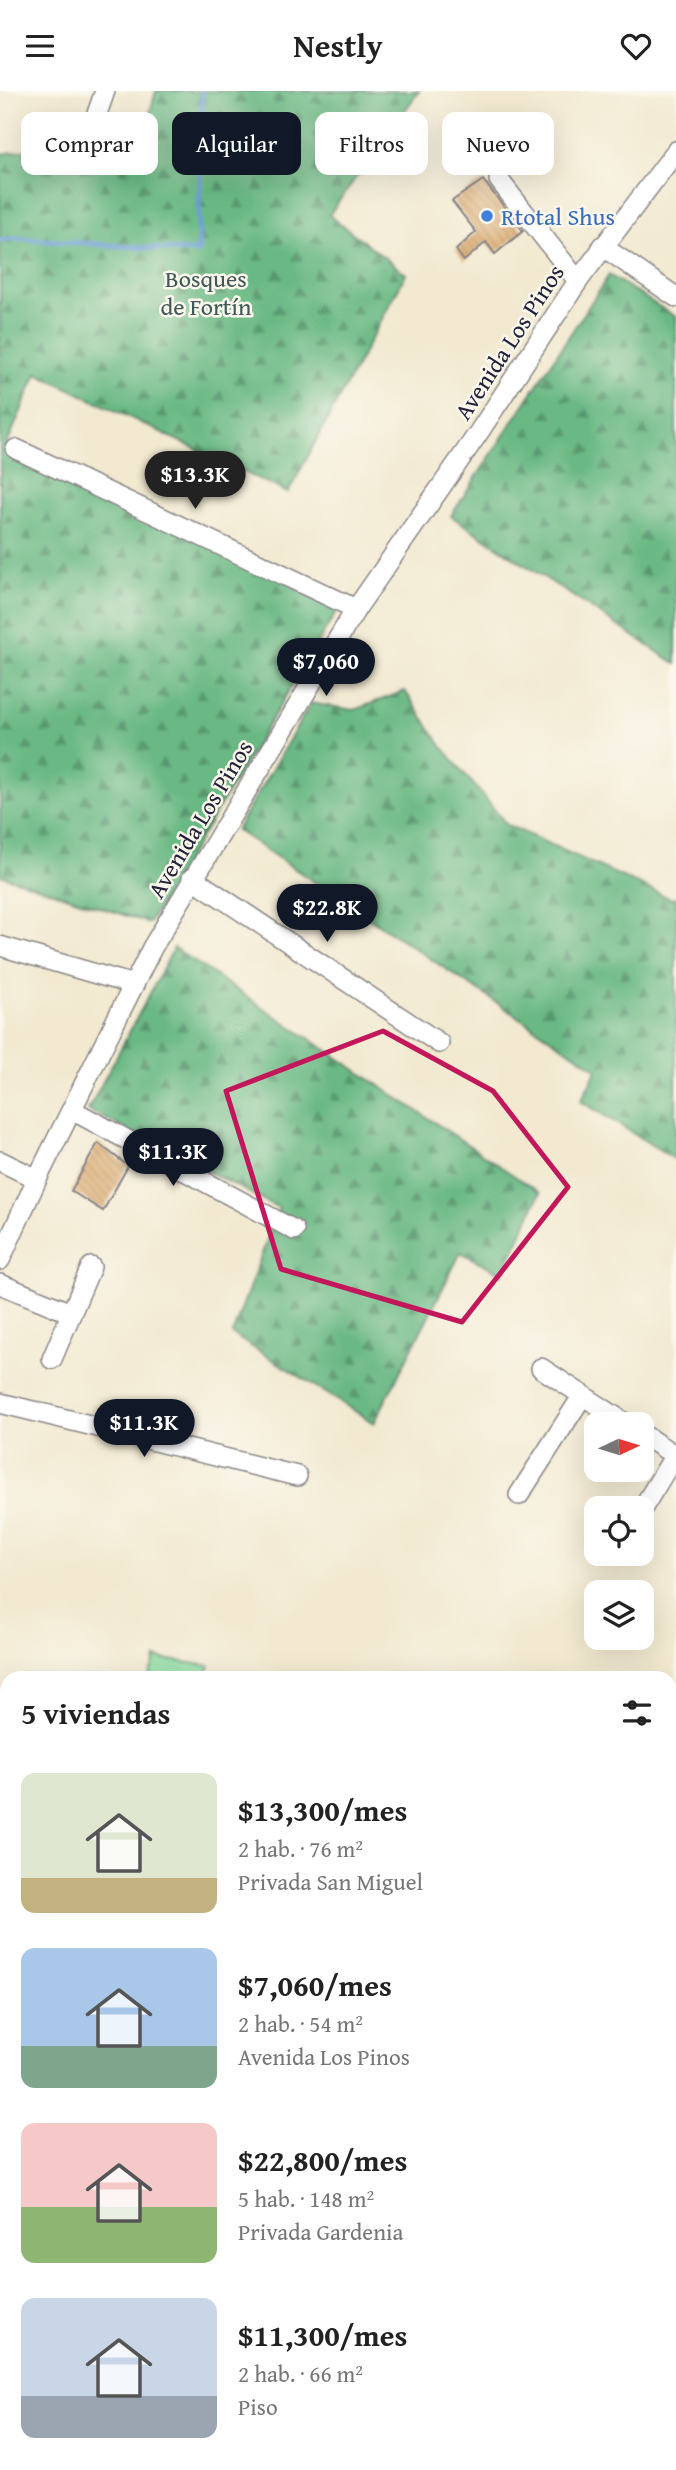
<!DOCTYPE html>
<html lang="es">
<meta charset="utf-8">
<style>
:root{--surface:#fff;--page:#f6f6f6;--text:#222;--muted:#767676;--accent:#111827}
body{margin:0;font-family:"Gentium Book Plus",serif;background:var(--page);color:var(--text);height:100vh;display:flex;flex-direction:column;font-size:26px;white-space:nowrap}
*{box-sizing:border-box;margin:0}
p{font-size:23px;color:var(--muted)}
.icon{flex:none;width:38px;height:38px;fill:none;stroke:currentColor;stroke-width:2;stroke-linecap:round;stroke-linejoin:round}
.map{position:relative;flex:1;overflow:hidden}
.details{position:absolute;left:0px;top:1580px;width:677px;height:800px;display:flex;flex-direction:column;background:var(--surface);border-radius:21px 21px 0 0;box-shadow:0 7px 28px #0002}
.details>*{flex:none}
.top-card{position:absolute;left:21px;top:21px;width:635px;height:63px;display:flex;gap:14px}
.needle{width:46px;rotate:86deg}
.tools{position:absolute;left:584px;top:1321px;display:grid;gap:14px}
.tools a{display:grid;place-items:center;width:70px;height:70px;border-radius:14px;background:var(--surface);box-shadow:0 7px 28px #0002;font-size:35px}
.price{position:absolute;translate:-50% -60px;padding:0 16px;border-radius:24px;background:var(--accent);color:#fff;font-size:23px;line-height:46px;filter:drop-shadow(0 2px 4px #0008)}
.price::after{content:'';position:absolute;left:50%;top:42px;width:21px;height:16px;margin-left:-10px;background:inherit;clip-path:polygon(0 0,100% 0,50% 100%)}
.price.current{background:#222;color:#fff}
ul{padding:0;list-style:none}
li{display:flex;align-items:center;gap:21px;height:175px;padding:0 21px}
li span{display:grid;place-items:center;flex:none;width:196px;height:140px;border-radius:14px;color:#555}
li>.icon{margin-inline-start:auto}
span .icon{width:84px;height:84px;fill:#fffc;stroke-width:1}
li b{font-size:30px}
h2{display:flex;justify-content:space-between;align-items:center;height:84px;padding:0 21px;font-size:30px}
.tag{padding:0 24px;border-radius:14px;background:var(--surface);box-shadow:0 7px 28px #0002;font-size:24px;line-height:63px}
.tag.current{background:var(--accent);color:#fff}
header{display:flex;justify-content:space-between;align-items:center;height:91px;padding:0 21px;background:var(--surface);font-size:32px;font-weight:700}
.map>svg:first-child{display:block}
</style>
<header><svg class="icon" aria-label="menu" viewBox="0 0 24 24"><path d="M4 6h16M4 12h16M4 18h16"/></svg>Nestly<svg class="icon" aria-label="heart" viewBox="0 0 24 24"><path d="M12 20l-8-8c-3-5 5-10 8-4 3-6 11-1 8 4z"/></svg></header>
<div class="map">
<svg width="676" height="2379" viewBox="0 0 676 2379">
<defs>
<pattern id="forest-firs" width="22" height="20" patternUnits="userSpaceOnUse" patternTransform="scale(1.75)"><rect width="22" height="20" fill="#6ab984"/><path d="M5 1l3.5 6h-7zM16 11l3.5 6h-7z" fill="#57966d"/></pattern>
<pattern id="building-back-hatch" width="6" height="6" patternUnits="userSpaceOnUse" patternTransform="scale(1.75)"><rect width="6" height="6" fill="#d7a15f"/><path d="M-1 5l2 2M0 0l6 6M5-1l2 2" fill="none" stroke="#ae8350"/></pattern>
</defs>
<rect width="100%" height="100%" fill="#fbf7ec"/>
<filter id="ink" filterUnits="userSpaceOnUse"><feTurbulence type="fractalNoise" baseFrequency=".0143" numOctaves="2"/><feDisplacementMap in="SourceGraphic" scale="14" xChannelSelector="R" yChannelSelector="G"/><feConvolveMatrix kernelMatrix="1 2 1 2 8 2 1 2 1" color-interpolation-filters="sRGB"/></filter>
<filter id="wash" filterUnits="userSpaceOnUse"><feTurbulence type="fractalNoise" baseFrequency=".00686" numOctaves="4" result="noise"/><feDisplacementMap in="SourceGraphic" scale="28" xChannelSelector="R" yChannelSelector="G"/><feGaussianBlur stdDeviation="1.57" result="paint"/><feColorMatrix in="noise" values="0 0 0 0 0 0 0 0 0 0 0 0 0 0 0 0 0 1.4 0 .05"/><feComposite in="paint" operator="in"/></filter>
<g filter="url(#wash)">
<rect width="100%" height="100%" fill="#f2e9d0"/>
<g fill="#83d99c" stroke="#527e6c" stroke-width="2">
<path d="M 156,1567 L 210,1575 L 205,1587 L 148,1587 Z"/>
<path d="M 0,1908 L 7,1909 L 7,2058 L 0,2057 Z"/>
<rect x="0" y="2076" width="7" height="177"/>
<path d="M 0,2347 L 7,2347 L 7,2373 L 38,2373 L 38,2379 L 0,2379 Z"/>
</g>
<g fill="url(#forest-firs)" stroke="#466e60" stroke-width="2">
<path d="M 156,0 L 419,0 L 329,124 L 406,183 L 288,402 L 37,282 L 4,360 L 340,515 L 149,832 L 0,784 L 0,63 L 89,49 L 135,73 Z"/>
<path d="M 609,184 L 676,226 L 676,573 L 451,425 Z"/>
<path d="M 405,600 L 444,658 L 507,734 L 671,808 L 676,807 L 676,1069 L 581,1010 L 597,978 L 236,739 L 311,612 L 354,619 Z"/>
<path d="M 174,857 L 540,1102 L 503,1183 L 461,1161 L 374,1332 L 232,1243 L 279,1117 L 88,1019 Z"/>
</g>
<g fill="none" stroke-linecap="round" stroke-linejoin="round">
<path stroke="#6d9dd7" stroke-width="5" d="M 0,149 L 18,147 L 198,161 L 202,0"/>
</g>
<g id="blocks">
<g fill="url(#building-back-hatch)">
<path d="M 483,89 L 523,140 L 495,163 L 486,151 L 464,170 L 456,159 L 476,141 L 452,110 Z"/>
<path d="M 98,1052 L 128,1075 L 103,1120 L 71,1100 Z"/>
</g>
</g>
</g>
<g filter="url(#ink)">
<use href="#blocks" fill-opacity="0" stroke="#8a8686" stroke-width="2"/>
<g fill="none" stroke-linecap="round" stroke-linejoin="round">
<g stroke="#8a8686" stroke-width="22">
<g id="minor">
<path d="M 93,34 L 105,0"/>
<path d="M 499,89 L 578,190"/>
<path d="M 602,155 L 676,206"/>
<path d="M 16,358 L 356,518"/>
<path d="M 192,787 L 439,952"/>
<path d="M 0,855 L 134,894"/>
<path d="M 72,1019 L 294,1139"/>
<path d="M 0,1070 L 37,1088"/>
<path d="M 0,1169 L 37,1088 L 152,857 L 356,518 L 477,344 L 578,190 L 676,60"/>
<path d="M 0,1193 L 71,1222"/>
<path d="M 52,1268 L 91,1176"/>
<path d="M 541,1277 L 628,1334"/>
<path d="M 0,1312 L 297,1385"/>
<path d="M 642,1343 L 676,1365"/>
<path d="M 519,1404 L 583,1304"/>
<path d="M 642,1418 L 675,1364"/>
<path d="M 0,1649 L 7,1669"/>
<path d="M 670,1798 L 676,1783"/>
<path d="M 0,1869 L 7,1873"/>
<path d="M 670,1949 L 676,1952"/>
<path d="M 670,2113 L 676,2115"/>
<path d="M 95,2373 L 95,2379"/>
<path d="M 405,2373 L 405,2379"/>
<path d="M 600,2373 L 600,2379"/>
</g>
</g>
<use href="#minor" stroke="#fff" stroke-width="19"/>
</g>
</g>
<path fill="none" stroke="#c2185b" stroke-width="5" stroke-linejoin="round" d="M 383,940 L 493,1000 L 568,1096 L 462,1231 L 281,1178 L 226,1000 Z"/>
<circle fill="#3f7fe0" stroke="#fbf7ec" stroke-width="2.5" cx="487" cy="125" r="7"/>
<g text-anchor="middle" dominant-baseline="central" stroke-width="5" stroke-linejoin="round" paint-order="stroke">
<g font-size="24" fill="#366cbe" stroke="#fbf7ec" text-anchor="start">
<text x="501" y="125">Rtotal Shus</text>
</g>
<g font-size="24" fill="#3f5958" stroke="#fbf7ec">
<text x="206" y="187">Bosques<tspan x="206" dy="28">de Fortín</tspan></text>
</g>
<g font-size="24" fill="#22223b" stroke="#fbf7ec">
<text transform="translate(509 251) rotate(-57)">Avenida Los Pinos</text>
<text transform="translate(200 728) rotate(-59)">Avenida Los Pinos</text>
</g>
</g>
</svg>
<div class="tools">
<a><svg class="needle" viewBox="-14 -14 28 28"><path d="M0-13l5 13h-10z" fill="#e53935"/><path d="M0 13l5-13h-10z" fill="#767676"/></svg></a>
<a><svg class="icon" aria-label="locate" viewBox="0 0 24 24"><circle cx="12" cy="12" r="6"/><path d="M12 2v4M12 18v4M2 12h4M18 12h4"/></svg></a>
<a><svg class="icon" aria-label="layers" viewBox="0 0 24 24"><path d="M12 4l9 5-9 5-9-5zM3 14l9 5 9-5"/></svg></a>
</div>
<b class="price current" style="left:195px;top:420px">$13.3K</b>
<b class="price" style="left:326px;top:607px">$7,060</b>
<b class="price" style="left:327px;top:853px">$22.8K</b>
<b class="price" style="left:173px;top:1097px">$11.3K</b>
<b class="price" style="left:144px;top:1368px">$11.3K</b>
<div class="top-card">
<a class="tag">Comprar</a>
<a class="tag current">Alquilar</a>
<a class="tag">Filtros</a>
<a class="tag">Nuevo</a>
</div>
<section class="details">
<h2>5 viviendas<svg class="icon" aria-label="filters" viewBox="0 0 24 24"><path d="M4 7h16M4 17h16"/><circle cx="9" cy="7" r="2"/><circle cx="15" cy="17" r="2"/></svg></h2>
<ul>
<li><span style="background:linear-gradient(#dfe7d0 75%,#c2b280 0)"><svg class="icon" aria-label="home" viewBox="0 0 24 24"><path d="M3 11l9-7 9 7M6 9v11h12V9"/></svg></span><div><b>$13,300/mes</b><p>2 hab. · 76 m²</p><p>Privada San Miguel</p></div></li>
<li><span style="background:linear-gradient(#a9c7e8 70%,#7fa58c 0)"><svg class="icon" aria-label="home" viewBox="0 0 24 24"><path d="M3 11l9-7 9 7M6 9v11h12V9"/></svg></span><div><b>$7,060/mes</b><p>2 hab. · 54 m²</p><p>Avenida Los Pinos</p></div></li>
<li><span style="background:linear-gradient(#f6c9c9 60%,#8fb573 0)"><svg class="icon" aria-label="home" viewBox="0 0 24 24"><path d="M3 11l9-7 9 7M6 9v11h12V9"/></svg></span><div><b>$22,800/mes</b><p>5 hab. · 148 m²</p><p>Privada Gardenia</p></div></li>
<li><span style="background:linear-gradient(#c9d6e8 70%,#9aa5b1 0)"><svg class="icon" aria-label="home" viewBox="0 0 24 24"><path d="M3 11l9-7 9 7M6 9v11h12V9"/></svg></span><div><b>$11,300/mes</b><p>2 hab. · 66 m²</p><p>Piso</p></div></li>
</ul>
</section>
</div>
